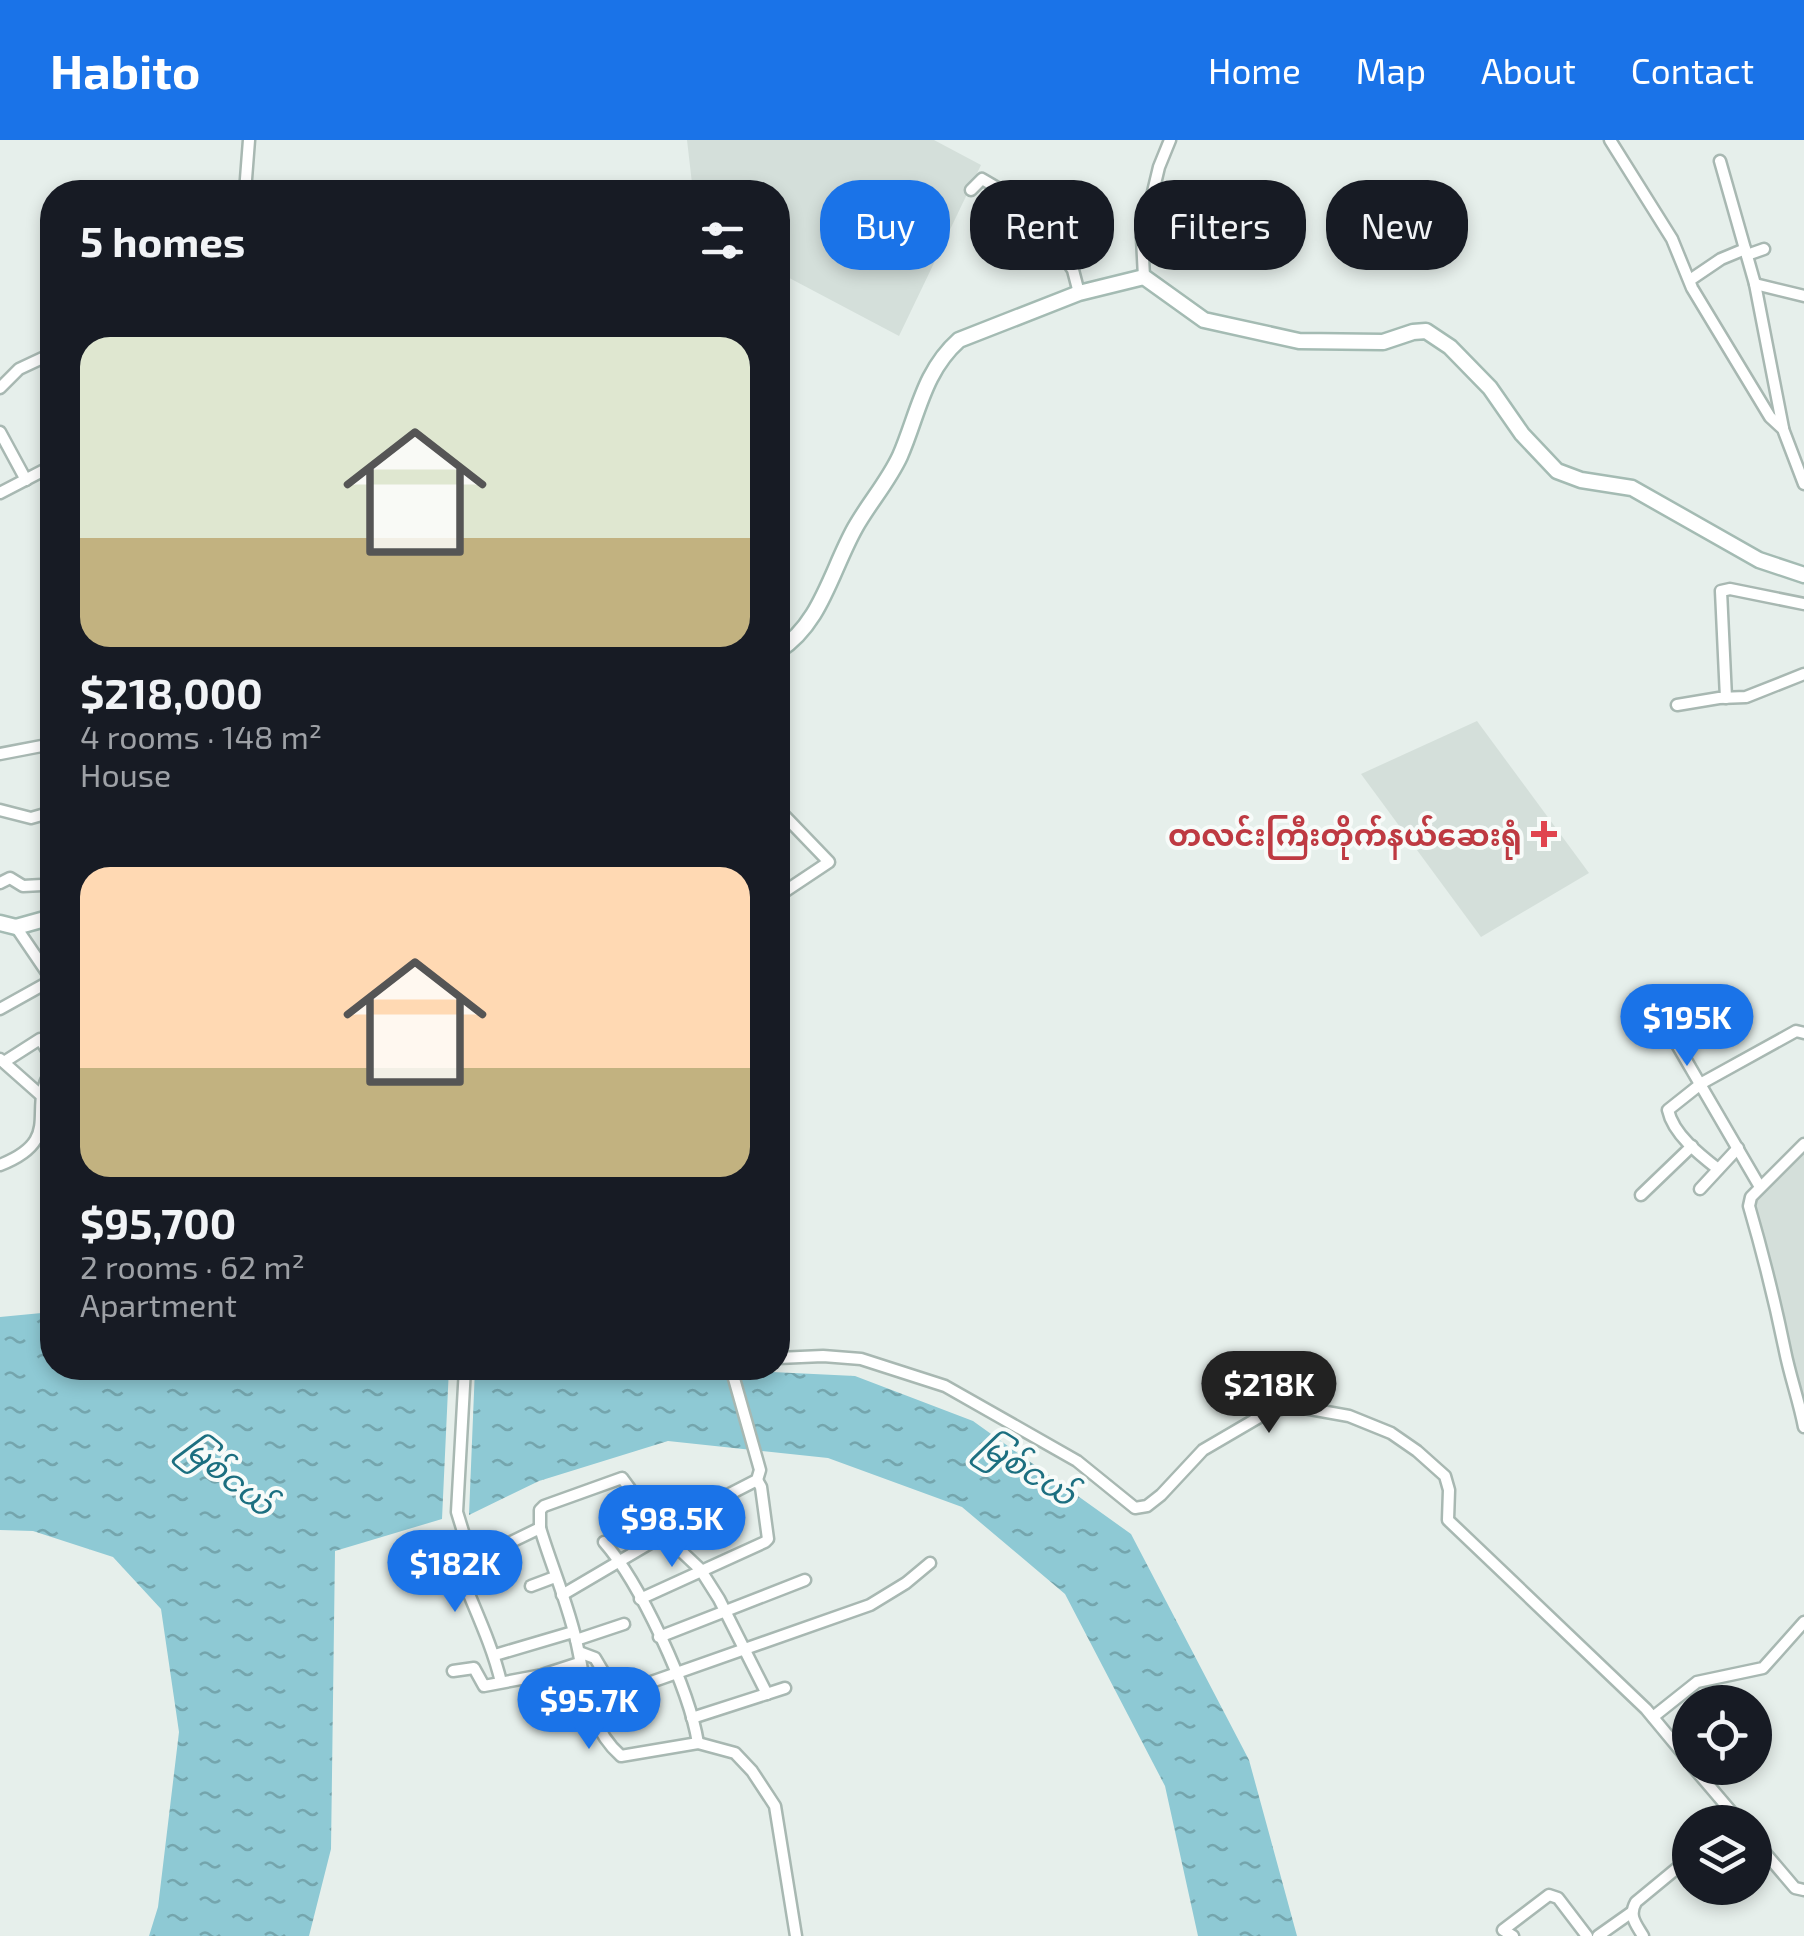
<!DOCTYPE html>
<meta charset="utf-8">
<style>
:root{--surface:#171b24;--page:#242831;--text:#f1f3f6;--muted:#9ea1a6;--accent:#1a73e8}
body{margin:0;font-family:"Exo 2","Noto Sans Myanmar",sans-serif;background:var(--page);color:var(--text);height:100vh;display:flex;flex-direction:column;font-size:38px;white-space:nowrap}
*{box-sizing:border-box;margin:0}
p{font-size:32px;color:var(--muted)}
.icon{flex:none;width:55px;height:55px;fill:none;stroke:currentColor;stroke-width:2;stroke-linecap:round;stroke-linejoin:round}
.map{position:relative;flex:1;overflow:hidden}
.panel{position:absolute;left:40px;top:40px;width:750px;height:1200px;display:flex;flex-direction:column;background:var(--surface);border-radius:40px;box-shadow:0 5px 15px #0003}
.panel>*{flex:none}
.hud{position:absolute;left:820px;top:40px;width:832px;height:90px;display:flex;gap:20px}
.fabs{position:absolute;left:1672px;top:1545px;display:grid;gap:20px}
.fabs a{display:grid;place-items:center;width:100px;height:100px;border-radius:50%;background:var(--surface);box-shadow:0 5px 15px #0003;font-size:50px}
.price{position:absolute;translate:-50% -85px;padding:0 22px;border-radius:35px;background:var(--accent);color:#fff;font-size:32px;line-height:65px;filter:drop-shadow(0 2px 5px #0008)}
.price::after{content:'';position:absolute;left:50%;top:60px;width:30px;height:22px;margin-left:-15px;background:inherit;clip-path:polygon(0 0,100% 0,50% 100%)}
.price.selected{background:#222;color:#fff}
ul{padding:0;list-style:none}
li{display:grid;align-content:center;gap:20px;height:530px;padding:0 40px}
li span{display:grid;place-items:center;height:310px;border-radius:30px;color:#555}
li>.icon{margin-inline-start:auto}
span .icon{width:180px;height:180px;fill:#fffc;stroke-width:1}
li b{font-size:42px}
h2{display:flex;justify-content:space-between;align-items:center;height:120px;padding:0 40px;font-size:42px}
.tag{padding:0 35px;border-radius:40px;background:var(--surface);box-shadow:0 5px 15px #0003;font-size:35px;line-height:90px}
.tag.selected{background:var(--accent);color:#fff}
header{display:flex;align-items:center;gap:60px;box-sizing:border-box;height:140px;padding:0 50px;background:var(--accent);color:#fff}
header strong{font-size:48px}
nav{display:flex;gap:55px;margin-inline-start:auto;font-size:35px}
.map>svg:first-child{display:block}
</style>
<header>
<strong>Habito</strong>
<nav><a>Home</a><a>Map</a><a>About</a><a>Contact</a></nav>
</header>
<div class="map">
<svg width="1804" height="1796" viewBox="0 0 1804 1796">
<defs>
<pattern id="water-ripples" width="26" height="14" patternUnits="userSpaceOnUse" patternTransform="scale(2.5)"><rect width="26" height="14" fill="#8ec9d4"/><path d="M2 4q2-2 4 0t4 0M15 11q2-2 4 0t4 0" fill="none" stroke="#74a5ad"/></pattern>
</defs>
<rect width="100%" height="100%" fill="#e6efeb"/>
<g fill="#d4dfda">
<path d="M 687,0 L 934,0 L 981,25 L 899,196 L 778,132 L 778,52 L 693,52 Z"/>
<path d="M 1477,581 L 1589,733 L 1481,797 L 1361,634 Z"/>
<path d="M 1804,1009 L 1804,1258 L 1751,1063 Z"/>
</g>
<g fill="url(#water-ripples)">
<path d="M 52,1172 L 52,1228 L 449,1228 L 442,1379 L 335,1411 L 331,1709 L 309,1796 L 149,1796 L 158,1767 L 179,1592 L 161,1469 L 113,1417 L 33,1391 L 0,1390 L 0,1177 Z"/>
<path d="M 475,1228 L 688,1228 L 855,1236 L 973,1281 L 1131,1394 L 1249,1620 L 1297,1796 L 1198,1796 L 1165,1646 L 1065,1454 L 962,1367 L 828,1318 L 668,1301 L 539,1341 L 469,1375 Z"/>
</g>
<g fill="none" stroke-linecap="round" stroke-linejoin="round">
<g stroke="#a8b8b2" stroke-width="15">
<g id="street">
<path d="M 1610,0 L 1672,99 L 1692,148 L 1770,277 L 1783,289 L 1804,344"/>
<path d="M 1720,21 L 1755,144 L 1783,288"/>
<path d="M 971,50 L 982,39 L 1030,67 L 1073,130 L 1079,153"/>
<path d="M 245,52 L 249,0"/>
<path d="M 1747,115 L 1764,109"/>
<path d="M 1144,137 L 1142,98 L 1159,27 L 1170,0"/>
<path d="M 1690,140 L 1721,119 L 1745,109"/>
<path d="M 1755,144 L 1804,156"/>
<path d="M 52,220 L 52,195"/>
<path d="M 0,248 L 19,229 L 51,214"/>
<path d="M 0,292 L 26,340"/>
<path d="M 0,353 L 52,326"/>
<path d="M 1726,558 L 1721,451 L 1730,449 L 1804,464"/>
<path d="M 1677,565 L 1719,558 L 1746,557 L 1804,534"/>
<path d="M 0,614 L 52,604"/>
<path d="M 778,669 L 829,722 L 778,756"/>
<path d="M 0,670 L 31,678 L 52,672"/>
<path d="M 0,743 L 10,738 L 23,746 L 42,745"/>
<path d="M 16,787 L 52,840"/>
<path d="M 0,869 L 52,840"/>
<path d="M 1637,892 L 1661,881 L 1665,884 L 1760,1047"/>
<path d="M 0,919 L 44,958"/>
<path d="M 4,922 L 40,899 L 52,918"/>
<path d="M 1804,1004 L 1751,1057 L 1749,1066 C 1763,1114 1775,1162 1785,1211 C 1790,1236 1799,1261 1804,1287"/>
<path d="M 0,1025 C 66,999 25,969 52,930"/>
<path d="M 1718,1029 C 1700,1015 1673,994 1668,970 L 1702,943 L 1796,891 L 1804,893"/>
<path d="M 1700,1049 L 1738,1008"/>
<path d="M 1641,1055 L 1692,1006"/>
<path d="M 778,1218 L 823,1216 L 861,1219 L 945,1246 L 1077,1321 L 1135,1368 L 1147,1366 L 1161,1355 L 1203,1310 L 1268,1272 L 1293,1266 L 1349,1276 L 1391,1293 L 1417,1311 L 1445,1336 L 1449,1350 L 1448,1380 L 1646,1569 L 1690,1622"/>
<path d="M 465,1228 L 457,1372 L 472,1421 L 540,1388 C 552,1428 570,1468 578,1509 C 586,1548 589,1588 621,1616 L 698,1603 L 735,1613 L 752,1631 L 775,1666 L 796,1796"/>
<path d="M 540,1388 L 540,1370 L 544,1366 L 622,1338 L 664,1395 L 700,1429 L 719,1459 L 767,1554"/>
<path d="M 604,1402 C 640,1443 689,1548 698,1603"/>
<path d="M 472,1421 L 460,1432 C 474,1468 492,1504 501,1542"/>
<path d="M 531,1446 L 555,1437"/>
<path d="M 562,1455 L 664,1395 L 685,1377 L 757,1340 L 760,1330 L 731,1228"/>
<path d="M 640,1459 L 765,1402 L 768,1399 L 761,1347 L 757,1340"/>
<path d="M 659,1497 L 805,1440"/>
<path d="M 576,1500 L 624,1484"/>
<path d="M 579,1512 L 595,1518 L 620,1560"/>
<path d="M 495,1515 L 573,1492"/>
<path d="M 453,1531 L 474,1528 L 484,1546 L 542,1535 L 579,1523"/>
<path d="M 637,1547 L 870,1465 L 906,1443 L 930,1423"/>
<path d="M 1653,1577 L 1697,1542 L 1763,1528 L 1804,1482"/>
<path d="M 692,1578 L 785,1548"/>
<path d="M 1694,1628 L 1740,1682"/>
<path d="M 1755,1701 L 1795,1748 L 1804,1750"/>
<path d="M 1513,1796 L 1503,1790 L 1549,1755 L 1558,1758 L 1587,1796"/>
<path d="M 1598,1796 L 1632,1772"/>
<path d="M 1643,1796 C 1636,1784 1628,1776 1636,1762 L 1676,1729 L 1690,1722"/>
</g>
</g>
<g stroke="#a4bbb3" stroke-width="19">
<g id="secondary">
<path d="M 778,511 C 821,484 831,431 855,388 C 869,363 888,342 900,316 C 918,275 923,232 959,200 L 1079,153 L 1144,137 L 1204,180 L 1299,201 L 1383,202 L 1413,192 L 1426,191 L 1450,207 L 1490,248 L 1522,294 L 1557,331 L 1581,340 L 1632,348 L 1759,420 L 1804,435"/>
<path d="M 0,783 L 16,787 L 52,777"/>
</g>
</g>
<use href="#street" stroke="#fff" stroke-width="10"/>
<use href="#secondary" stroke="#fff" stroke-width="14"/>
</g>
<path fill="#e0444e" stroke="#f7fbf9" stroke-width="4" d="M1539 679h10v10h10v10h-10v10h-10v-10h-10v-10h10z"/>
<g text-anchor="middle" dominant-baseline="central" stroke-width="8" stroke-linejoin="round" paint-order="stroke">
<g font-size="30" font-weight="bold" fill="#be3a42" stroke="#f7fbf9" text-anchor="end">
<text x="1522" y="694">တလင်းကြီးတိုက်နယ်ဆေးရုံ</text>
</g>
<g font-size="32" font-style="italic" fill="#1c6f80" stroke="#f7fbf9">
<text transform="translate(1028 1328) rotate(32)">မြစ်ငယ်</text>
<text transform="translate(229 1334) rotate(39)">မြစ်ငယ်</text>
</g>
</g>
</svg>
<div class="fabs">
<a><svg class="icon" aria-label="locate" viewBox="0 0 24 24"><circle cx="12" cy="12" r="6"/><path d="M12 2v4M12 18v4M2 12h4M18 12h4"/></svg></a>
<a><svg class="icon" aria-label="layers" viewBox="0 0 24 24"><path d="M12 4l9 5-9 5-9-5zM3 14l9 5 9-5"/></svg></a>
</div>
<b class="price" style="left:1687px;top:929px">$195K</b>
<b class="price selected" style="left:1269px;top:1296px">$218K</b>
<b class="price" style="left:672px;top:1430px">$98.5K</b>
<b class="price" style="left:455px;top:1475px">$182K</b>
<b class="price" style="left:589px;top:1612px">$95.7K</b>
<div class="hud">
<a class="tag selected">Buy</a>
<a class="tag">Rent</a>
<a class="tag">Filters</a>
<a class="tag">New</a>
</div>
<section class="panel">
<h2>5 homes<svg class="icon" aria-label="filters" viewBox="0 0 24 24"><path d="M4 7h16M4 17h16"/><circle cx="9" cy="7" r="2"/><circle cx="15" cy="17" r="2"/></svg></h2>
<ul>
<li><span style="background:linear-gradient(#dfe7d0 65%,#c2b280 0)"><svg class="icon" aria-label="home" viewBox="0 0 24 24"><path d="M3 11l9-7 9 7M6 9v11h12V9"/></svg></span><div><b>$218,000</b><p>4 rooms · 148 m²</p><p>House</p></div></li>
<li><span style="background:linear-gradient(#ffd9b3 65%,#c2b280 0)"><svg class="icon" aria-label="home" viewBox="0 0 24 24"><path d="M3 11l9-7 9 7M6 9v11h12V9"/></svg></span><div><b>$95,700</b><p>2 rooms · 62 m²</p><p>Apartment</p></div></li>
</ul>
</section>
</div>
